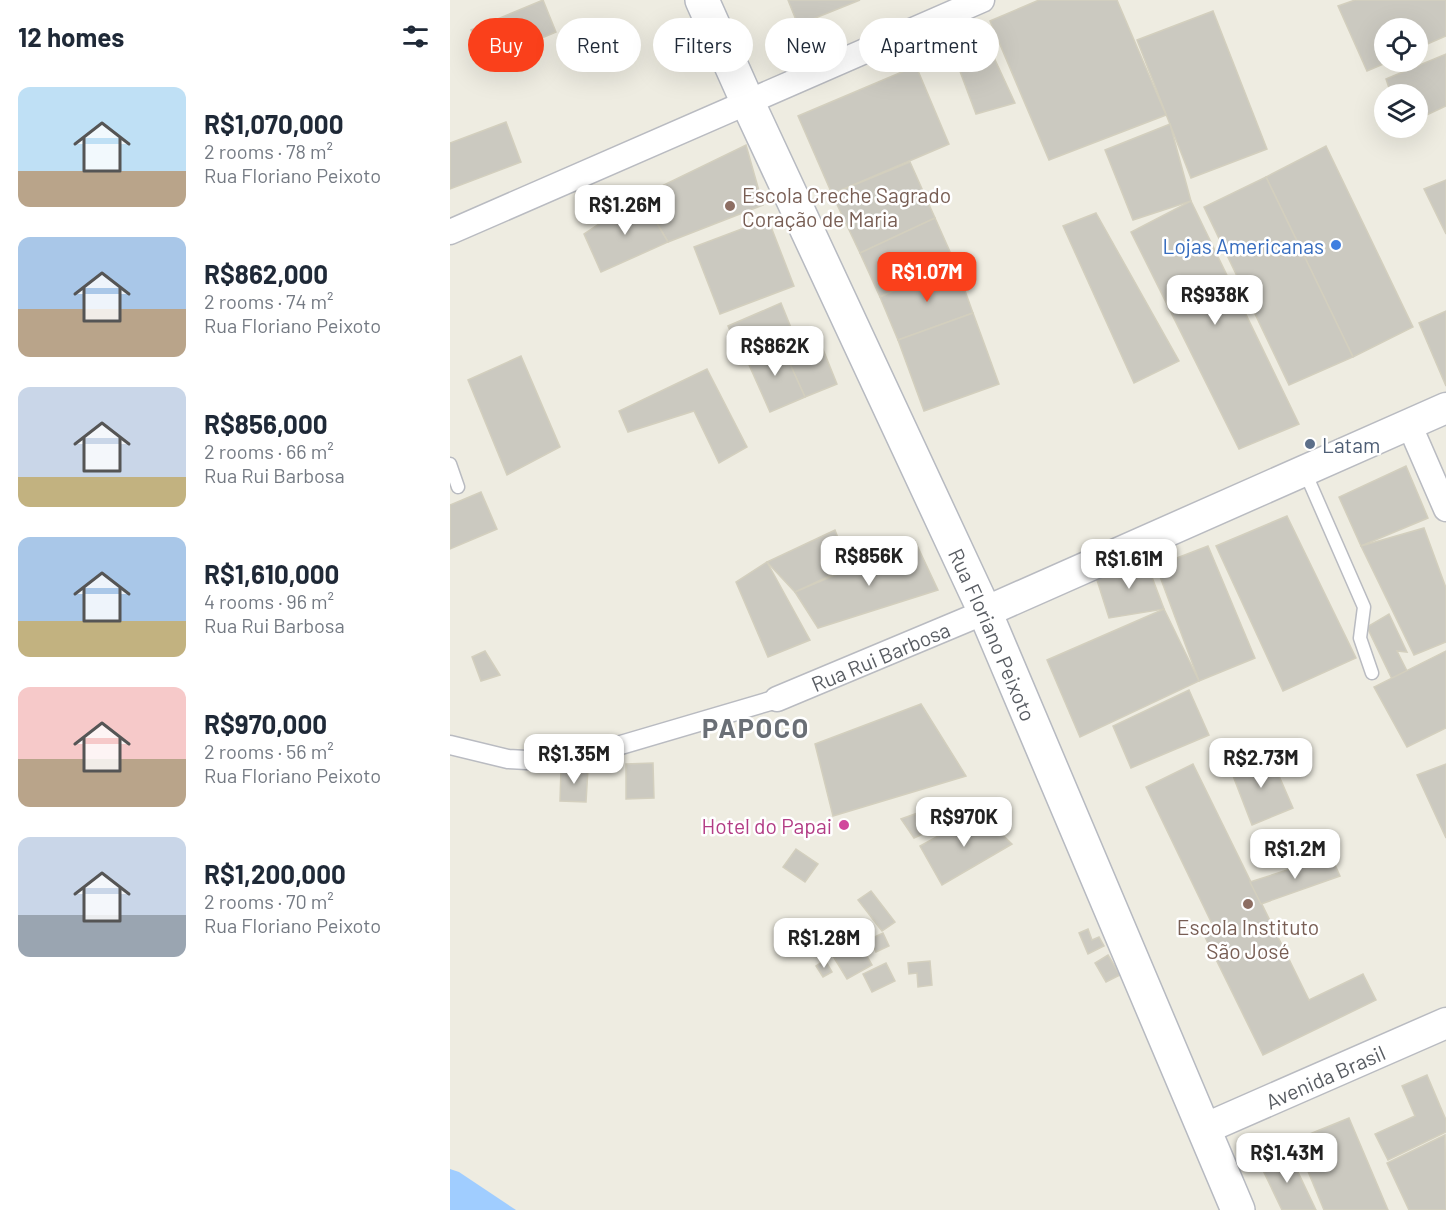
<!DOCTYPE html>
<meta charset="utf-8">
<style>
:root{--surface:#fff;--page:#f6f6f7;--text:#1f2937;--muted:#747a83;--accent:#fa401b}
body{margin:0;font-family:Barlow,sans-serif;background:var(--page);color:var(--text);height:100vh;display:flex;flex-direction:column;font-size:22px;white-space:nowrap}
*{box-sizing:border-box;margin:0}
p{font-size:20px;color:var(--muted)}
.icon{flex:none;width:33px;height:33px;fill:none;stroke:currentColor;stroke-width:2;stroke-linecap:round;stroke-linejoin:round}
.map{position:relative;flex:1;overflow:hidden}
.details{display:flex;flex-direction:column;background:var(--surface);width:450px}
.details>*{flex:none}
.hud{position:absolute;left:18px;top:18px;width:570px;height:54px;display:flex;gap:12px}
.buttons{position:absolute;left:924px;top:18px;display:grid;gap:12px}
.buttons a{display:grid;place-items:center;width:54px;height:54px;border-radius:50%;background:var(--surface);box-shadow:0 6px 24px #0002;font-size:30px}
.price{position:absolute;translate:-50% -51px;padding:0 14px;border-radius:12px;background:#fff;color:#222;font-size:20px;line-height:39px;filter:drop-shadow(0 2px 3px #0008)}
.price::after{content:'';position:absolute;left:50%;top:36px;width:18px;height:14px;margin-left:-9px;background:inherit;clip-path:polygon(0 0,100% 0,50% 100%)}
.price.selected{background:var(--accent);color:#fff}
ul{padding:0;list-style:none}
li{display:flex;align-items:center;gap:18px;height:150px;padding:0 18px}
li span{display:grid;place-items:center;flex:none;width:168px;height:120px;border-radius:12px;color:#555}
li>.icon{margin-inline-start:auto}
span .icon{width:72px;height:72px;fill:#fffc;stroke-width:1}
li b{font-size:26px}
h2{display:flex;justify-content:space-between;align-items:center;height:72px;padding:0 18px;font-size:26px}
.tag{padding:0 21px;border-radius:27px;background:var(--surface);box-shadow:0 6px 24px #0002;font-size:21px;line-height:54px}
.tag.selected{background:var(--accent);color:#fff}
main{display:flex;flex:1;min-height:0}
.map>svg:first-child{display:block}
</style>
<main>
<section class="details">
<h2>12 homes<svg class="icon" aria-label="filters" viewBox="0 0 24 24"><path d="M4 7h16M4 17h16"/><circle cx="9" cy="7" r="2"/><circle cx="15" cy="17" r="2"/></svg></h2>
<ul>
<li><span style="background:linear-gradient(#bfe0f5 70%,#b9a48a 0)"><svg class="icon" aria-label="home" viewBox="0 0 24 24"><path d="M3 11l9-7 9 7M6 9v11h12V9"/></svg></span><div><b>R$1,070,000</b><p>2 rooms · 78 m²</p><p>Rua Floriano Peixoto</p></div></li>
<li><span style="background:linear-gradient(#a9c7e8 60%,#b9a48a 0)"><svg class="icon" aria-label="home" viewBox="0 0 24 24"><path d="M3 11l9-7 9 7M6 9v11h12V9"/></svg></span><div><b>R$862,000</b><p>2 rooms · 74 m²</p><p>Rua Floriano Peixoto</p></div></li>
<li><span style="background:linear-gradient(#c9d6e8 75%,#c2b280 0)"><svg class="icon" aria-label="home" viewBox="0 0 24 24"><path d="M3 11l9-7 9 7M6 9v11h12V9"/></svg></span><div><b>R$856,000</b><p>2 rooms · 66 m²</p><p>Rua Rui Barbosa</p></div></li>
<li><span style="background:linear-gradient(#a9c7e8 70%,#c2b280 0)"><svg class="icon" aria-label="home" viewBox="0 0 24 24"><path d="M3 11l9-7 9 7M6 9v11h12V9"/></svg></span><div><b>R$1,610,000</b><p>4 rooms · 96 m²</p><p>Rua Rui Barbosa</p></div></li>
<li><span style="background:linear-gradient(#f6c9c9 60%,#b9a48a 0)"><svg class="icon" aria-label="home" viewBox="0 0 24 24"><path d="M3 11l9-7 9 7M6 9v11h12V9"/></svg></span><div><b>R$970,000</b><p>2 rooms · 56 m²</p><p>Rua Floriano Peixoto</p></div></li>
<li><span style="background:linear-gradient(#c9d6e8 65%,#9aa5b1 0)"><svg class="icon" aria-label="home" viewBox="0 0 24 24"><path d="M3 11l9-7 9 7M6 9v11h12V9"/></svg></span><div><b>R$1,200,000</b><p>2 rooms · 70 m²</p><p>Rua Floriano Peixoto</p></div></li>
</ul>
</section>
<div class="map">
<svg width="996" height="1210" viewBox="0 0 996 1210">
<rect width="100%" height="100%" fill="#eeece1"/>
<path fill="#a0cdff" d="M 0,1169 L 9,1172 L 66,1210 L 0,1210 Z"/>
<g fill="#cbc9c0" stroke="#d3cfbe" stroke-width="1.5">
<path d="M 93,0 L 106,32 L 34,62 L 21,30 Z"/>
<path d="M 338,0 L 410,0 L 348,25 Z"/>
<path d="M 589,0 L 667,0 L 716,115 L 599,160 L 540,21 Z"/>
<path d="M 905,0 L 996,0 L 996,36 L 968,48 L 968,28 L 934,28 L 934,62 L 938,62 L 917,71 L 888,6 Z"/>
<path d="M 763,11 L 817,149 L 741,178 L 687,40 Z"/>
<path d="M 528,23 L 565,103 L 526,114 L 496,34 Z"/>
<path d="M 996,54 L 996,106 L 968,119 L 968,94 L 941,94 L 936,79 Z"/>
<path d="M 466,66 L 499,144 L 382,194 L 348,116 Z"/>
<path d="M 56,122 L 71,162 L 0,189 L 0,143 Z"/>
<path d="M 720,124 L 741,201 L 683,220 L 655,150 Z"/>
<path d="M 296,145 L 313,205 L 218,242 L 191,196 Z"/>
<path d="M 876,146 L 963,327 L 903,357 L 816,177 Z"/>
<path d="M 460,162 L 485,218 L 410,253 L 382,194 Z"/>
<path d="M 816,177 L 903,357 L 839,385 L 754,207 Z"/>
<path d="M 996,180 L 996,234 L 974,189 Z"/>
<path d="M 191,196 L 218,242 L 151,272 L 134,234 Z"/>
<path d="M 741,201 L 849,424 L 789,449 L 681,232 Z"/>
<path d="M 646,213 L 729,361 L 684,383 L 613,226 Z"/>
<path d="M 485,218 L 505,263 L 430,297 L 410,253 Z"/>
<path d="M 318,219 L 344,286 L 270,314 L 244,247 Z"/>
<path d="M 505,263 L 523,313 L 448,340 L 430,297 Z"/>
<path d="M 331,303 L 342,330 L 289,352 L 278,326 Z"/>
<path d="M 996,311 L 996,386 L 969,323 Z"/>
<path d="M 523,313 L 549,384 L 474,411 L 448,340 Z"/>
<path d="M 364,327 L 387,384 L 355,397 L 330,342 Z"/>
<path d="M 330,342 L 355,397 L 320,412 L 296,358 Z"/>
<path d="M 71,356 L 110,447 L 57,475 L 18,380 Z"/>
<path d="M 257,369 L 297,447 L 269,463 L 244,411 L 178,432 L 169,411 Z"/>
<path d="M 956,466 L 978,518 L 911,546 L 889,497 Z"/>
<path d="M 31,492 L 47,529 L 0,549 L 0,505 Z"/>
<path d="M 837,516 L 906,658 L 833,691 L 766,546 Z"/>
<path d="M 974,528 L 996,588 L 996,642 L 964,655 L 911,546 Z"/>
<path d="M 385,530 L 399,567 L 345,592 L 317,562 Z"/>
<path d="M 465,541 L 488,590 L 368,628 L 345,592 Z"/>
<path d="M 758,546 L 805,658 L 749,681 L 706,566 Z"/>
<path d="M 694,556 L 714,609 L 659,618 L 646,577 Z"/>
<path d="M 317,562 L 360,640 L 318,657 L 286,582 Z"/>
<path d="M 714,609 L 749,681 L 630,737 L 597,660 Z"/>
<path d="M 939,614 L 957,652 L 947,651 L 957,671 L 942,679 L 917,627 Z"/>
<path d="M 35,651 L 50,675 L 31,681 L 22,657 Z"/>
<path d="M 996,651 L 996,728 L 957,747 L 924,687 Z"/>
<path d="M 739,690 L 759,735 L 681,768 L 663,726 Z"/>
<path d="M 471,704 L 516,776 L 383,816 L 365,744 Z"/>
<path d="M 819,753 L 843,808 L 802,825 L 780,768 Z"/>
<path d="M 203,763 L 204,798 L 176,799 L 176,764 Z"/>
<path d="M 743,764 L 859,1000 L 913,974 L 926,1000 L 813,1055 L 752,931 L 765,930 L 696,787 Z"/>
<path d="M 996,764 L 996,838 L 967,775 Z"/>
<path d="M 111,768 L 138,769 L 136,802 L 110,801 Z"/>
<path d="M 496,803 L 504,820 L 464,838 L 451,819 Z"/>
<path d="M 530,813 L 562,844 L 492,885 L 470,846 Z"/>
<path d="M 346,849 L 368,864 L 355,882 L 333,867 Z"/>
<path d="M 881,856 L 890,876 L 811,904 L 800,882 Z"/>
<path d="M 421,891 L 445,922 L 432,931 L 408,900 Z"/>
<path d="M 638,929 L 642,940 L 649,937 L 654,946 L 638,954 L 629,933 Z"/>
<path d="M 433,933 L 439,946 L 426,952 L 420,939 Z"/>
<path d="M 409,942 L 422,965 L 397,979 L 383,956 Z"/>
<path d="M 658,955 L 670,975 L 656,982 L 645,963 Z"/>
<path d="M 375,960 L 382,972 L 373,977 L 366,966 Z"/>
<path d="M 480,961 L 482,985 L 468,987 L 467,973 L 459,974 L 458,963 Z"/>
<path d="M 436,963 L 445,981 L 422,992 L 413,974 Z"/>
<path d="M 977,1075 L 996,1120 L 996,1132 L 938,1160 L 925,1134 L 965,1116 L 952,1086 Z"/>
<path d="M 899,1118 L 938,1210 L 874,1210 L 845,1140 Z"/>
<path d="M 995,1135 L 996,1210 L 959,1210 L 937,1163 Z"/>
<path d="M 838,1151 L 866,1210 L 832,1210 L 810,1164 Z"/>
</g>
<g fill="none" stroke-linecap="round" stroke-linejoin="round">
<g stroke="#b9bbc1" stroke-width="15">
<g id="service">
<path d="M 0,464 L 8,487"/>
<path d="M 855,472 L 914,607 L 910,638 L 922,673"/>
</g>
</g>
<g stroke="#b9bbc1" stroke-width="21">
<path id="pedestrian" d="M 0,745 L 58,759 L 113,762 L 327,699"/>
</g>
<g stroke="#b9bbc1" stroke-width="27">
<g id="minor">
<path d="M 0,232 L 532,0"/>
<path d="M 959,424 L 996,509"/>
<path id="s1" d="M 327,699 L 535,612"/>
</g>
</g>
<g stroke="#b9bbc1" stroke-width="33">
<g id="tertiary">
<path d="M 535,612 L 996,408"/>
<path id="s2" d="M 754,1129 L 996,1023"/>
</g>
</g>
<g stroke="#b7bac1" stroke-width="36">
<g id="secondary">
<path id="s3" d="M 252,0 L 297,101 L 535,612 L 788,1210"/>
</g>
</g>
<use href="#service" stroke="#fff" stroke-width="12"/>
<use href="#pedestrian" stroke="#fff" stroke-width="18"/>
<use href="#minor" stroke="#fff" stroke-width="24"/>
<use href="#tertiary" stroke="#fff" stroke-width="30"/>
<use href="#secondary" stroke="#fff" stroke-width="33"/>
</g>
<g fill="#8d6e63" stroke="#fff" stroke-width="2">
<circle cx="280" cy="206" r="6"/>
<circle cx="798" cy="904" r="6"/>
</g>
<circle fill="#3f7fe0" stroke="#fff" stroke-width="2" cx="886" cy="245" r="6"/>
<circle fill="#5c6f8a" stroke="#fff" stroke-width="2" cx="860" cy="444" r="6"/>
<circle fill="#d1479c" stroke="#fff" stroke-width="2" cx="394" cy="825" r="6"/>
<g text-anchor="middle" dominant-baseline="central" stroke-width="5" stroke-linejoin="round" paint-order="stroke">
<g font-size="21" fill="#785e54" stroke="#fff" text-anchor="start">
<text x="292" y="194">Escola Creche Sagrado<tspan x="292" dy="24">Coração de Maria</tspan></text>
<text x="798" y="926" text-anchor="middle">Escola Instituto<tspan x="798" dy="24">São José</tspan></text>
</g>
<g font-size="21" fill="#366cbe" stroke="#fff" text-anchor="end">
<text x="874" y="245">Lojas Americanas</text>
</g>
<g font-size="21" fill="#4e5e75" stroke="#fff" text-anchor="start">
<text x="872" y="444">Latam</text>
</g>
<g font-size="21" fill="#595d63" stroke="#fff">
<text stroke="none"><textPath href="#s3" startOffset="698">Rua Floriano Peixoto</textPath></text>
<text stroke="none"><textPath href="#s1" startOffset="112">Rua Rui Barbosa</textPath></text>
<text stroke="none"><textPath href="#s2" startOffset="132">Avenida Brasil</textPath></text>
</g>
<g font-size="21" fill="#b23c85" stroke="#fff" text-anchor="end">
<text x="382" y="825">Hotel do Papai</text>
</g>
<g font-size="27" font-weight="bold" letter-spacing="1.5" fill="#6a6f76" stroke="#fff">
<text x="306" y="727">PAPOCO</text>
</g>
</g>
</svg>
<div class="buttons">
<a><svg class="icon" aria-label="locate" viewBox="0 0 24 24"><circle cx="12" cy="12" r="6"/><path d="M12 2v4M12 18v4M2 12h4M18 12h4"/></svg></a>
<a><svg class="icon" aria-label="layers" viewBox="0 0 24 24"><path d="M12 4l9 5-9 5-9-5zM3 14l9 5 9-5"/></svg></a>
</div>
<b class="price" style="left:175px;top:236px">R$1.26M</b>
<b class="price selected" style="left:477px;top:303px">R$1.07M</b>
<b class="price" style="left:765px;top:326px">R$938K</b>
<b class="price" style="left:325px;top:377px">R$862K</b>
<b class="price" style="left:419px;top:587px">R$856K</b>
<b class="price" style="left:679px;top:590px">R$1.61M</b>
<b class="price" style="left:124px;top:785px">R$1.35M</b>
<b class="price" style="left:811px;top:789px">R$2.73M</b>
<b class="price" style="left:514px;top:848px">R$970K</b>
<b class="price" style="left:845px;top:880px">R$1.2M</b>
<b class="price" style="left:374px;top:969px">R$1.28M</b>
<b class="price" style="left:837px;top:1184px">R$1.43M</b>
<div class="hud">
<a class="tag selected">Buy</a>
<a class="tag">Rent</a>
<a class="tag">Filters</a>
<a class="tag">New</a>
<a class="tag">Apartment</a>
</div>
</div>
</main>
